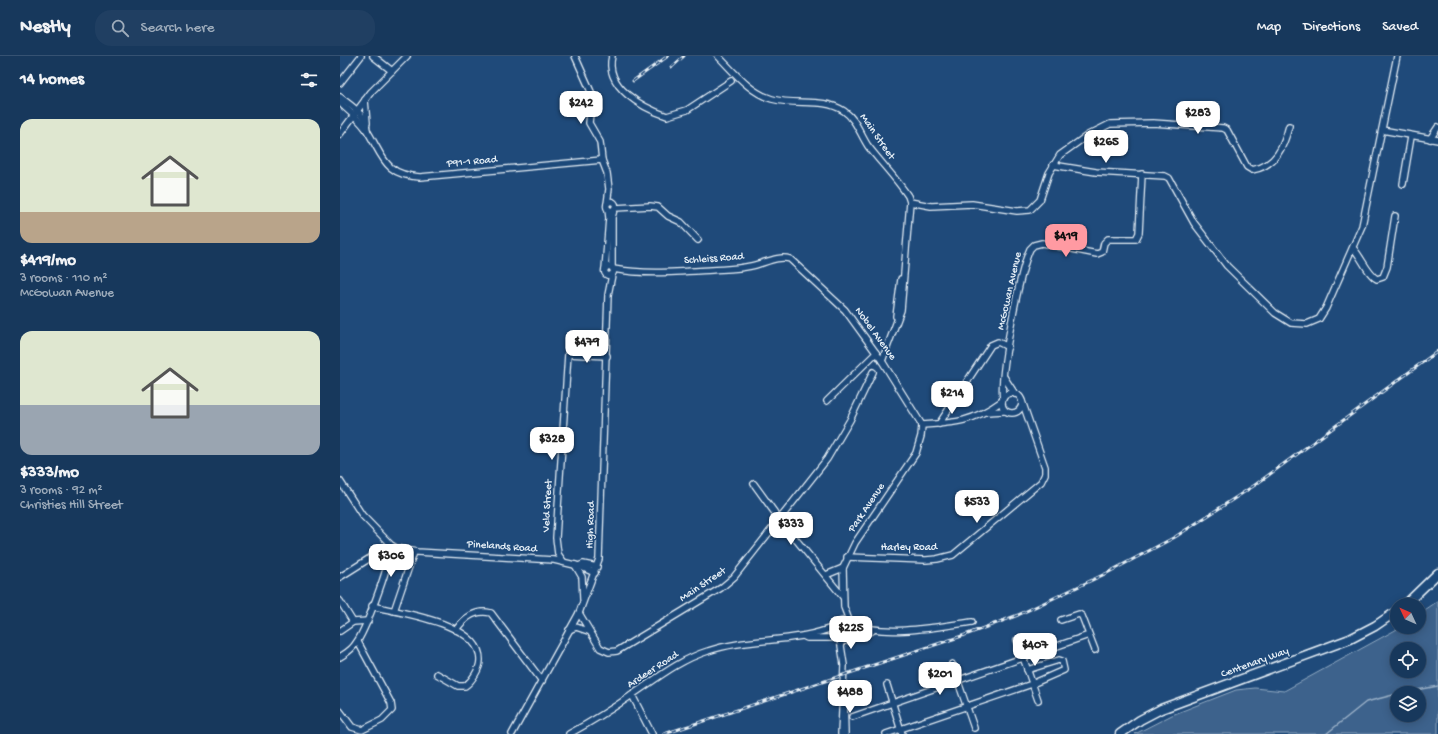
<!DOCTYPE html>
<meta charset="utf-8">
<style>
:root{--surface:#17385c;--page:#203f62;--text:#f1f3f6;--muted:#9eacbb;--line:#365272;--accent:#ff9aa2}
body{margin:0;font-family:"Gochi Hand",sans-serif;background:var(--page);color:var(--text);height:100vh;display:flex;flex-direction:column;font-size:15px;white-space:nowrap}
*{box-sizing:border-box;margin:0}
p{font-size:13px;color:var(--muted)}
.icon{flex:none;width:22px;height:22px;fill:none;stroke:currentColor;stroke-width:2;stroke-linecap:round;stroke-linejoin:round}
.map{position:relative;flex:1;overflow:hidden}
.side{display:flex;flex-direction:column;background:var(--surface);width:340px}
.side>*{flex:none}
.needle{width:26px;rotate:314deg}
.tools{position:absolute;left:1050px;top:542px;display:grid;gap:8px}
.tools a{display:grid;place-items:center;width:36px;height:36px;border-radius:50%;background:var(--surface);box-shadow:0 2px 10px #0003,0 0 0 1px var(--line);font-size:20px}
.price{position:absolute;translate:-50% -34px;padding:0 9px;border-radius:8px;background:#fff;color:#222;font-size:13px;line-height:26px;filter:drop-shadow(0 1px 2px #0008)}
.price::after{content:'';position:absolute;left:50%;top:24px;width:12px;height:9px;margin-left:-6px;background:inherit;clip-path:polygon(0 0,100% 0,50% 100%)}
.price.on{background:var(--accent);color:#111}
ul{padding:0;list-style:none}
li{display:grid;align-content:center;gap:8px;height:212px;padding:0 20px}
li span{display:grid;place-items:center;height:124px;border-radius:12px;color:#555}
li>.icon{margin-inline-start:auto}
span .icon{width:72px;height:72px;fill:#fffc;stroke-width:1}
li b{font-size:17px}
h2{display:flex;justify-content:space-between;align-items:center;height:48px;padding:0 20px;font-size:17px}
header{display:flex;align-items:center;gap:24px;box-sizing:border-box;height:56px;padding:0 20px;background:var(--surface);border-bottom:1px solid var(--line)}
header strong{font-size:19px}
nav{display:flex;gap:22px;margin-inline-start:auto;font-size:14px}
.search{width:280px;height:36px;background:var(--page);display:flex;align-items:center;gap:10px;box-sizing:border-box;padding:0 14px;border-radius:16px;color:var(--muted);font-size:15px}
main{display:flex;flex:1;min-height:0}
.map>svg:first-child{display:block}
</style>
<header>
<strong>Nestly</strong>
<div class="search"><svg class="icon" aria-label="search" viewBox="0 0 24 24"><circle cx="10" cy="10" r="6"/><path d="M15 15l6 6"/></svg>Search here</div>
<nav><a>Map</a><a>Directions</a><a>Saved</a></nav>
</header>
<main>
<section class="side">
<h2>14 homes<svg class="icon" aria-label="filters" viewBox="0 0 24 24"><path d="M4 7h16M4 17h16"/><circle cx="9" cy="7" r="2"/><circle cx="15" cy="17" r="2"/></svg></h2>
<ul>
<li><span style="background:linear-gradient(#dfe7d0 75%,#b9a48a 0)"><svg class="icon" aria-label="home" viewBox="0 0 24 24"><path d="M3 11l9-7 9 7M6 9v11h12V9"/></svg></span><div><b>$419/mo</b><p>3 rooms · 110 m²</p><p>McGowan Avenue</p></div></li>
<li><span style="background:linear-gradient(#dfe7d0 60%,#9aa5b1 0)"><svg class="icon" aria-label="home" viewBox="0 0 24 24"><path d="M3 11l9-7 9 7M6 9v11h12V9"/></svg></span><div><b>$333/mo</b><p>3 rooms · 92 m²</p><p>Christies Hill Street</p></div></li>
</ul>
</section>
<div class="map">
<svg width="1098" height="678" viewBox="0 0 1098 678">
<rect width="100%" height="100%" fill="#1f4a7a"/>
<filter id="ink" filterUnits="userSpaceOnUse"><feTurbulence type="fractalNoise" baseFrequency=".025" numOctaves="2"/><feDisplacementMap in="SourceGraphic" scale="8" xChannelSelector="R" yChannelSelector="G"/><feConvolveMatrix kernelMatrix="1 2 1 2 8 2 1 2 1" color-interpolation-filters="sRGB"/></filter>
<g filter="url(#ink)">
<path fill="#3c628c" stroke="#92aac2" fill-rule="evenodd" d="M 1098,545 L 1098,678 L 795,678 L 832,659 L 896,634 L 915,632 L 944,635 L 1061,571 L 1079,571 L 1079,558 ZM 1057,593 L 1079,593 L 1079,615 L 1057,615 ZM 1057,637 L 1079,637 L 1079,659 L 1057,659 Z"/>
<g fill="none" stroke-linecap="round" stroke-linejoin="round">
<g stroke="#9ab0c7" stroke-width="1.5">
<path d="M 1062,637 L 1098,630"/>
<path d="M 986,678 L 1026,646 L 1057,638"/>
</g>
<g stroke="#e8f1f8" stroke-width="8">
<g id="street">
<path d="M 33,0 L 52,15"/>
<path d="M 235,0 L 252,38 L 249,67 L 260,86 L 262,104 L 267,117 L 269,133 L 267,148"/>
<path d="M 272,0 C 264,31 303,52 327,60 L 347,54 L 391,25"/>
<path d="M 378,0 C 394,16 410,37 432,43 C 456,50 483,41 504,55 C 516,63 520,78 528,90 C 541,107 556,122 568,140 L 570,146 L 561,254 L 542,305"/>
<path d="M 0,27 L 21,0"/>
<path d="M 0,41 C 11,50 26,58 27,74"/>
<path d="M 25,44 L 27,67"/>
<path d="M 0,47 C 9,55 19,63 26,73 C 43,99 43,119 80,121 L 262,104"/>
<path d="M 1042,74 L 1098,84"/>
<path d="M 0,78 L 31,36 L 67,0"/>
<path d="M 1090,83 L 1098,71"/>
<path d="M 713,109 L 756,116 L 825,120 L 829,122 L 854,167 L 887,210 L 935,257 L 951,267 L 967,268 L 979,263 L 986,252 L 1022,170 L 1057,0"/>
<path d="M 1063,128 L 1071,81"/>
<circle cx="271" cy="150" r="4.5"/>
<path d="M 570,146 L 591,150 L 632,148 L 677,155 L 690,154 L 700,144 L 709,117 L 720,99 L 748,79 L 770,68 L 813,67 L 883,72 L 887,74 L 907,111 L 912,114 C 936,110 944,90 949,70"/>
<path d="M 275,152 L 310,150 L 318,151 L 328,160 L 341,166 L 358,184"/>
<path d="M 1013,192 C 1021,200 1028,219 1037,223 L 1043,221 L 1047,211 L 1055,160"/>
<circle cx="269" cy="215" r="4.5"/>
<path d="M 272,211 L 272,161 L 274,154"/>
<path d="M 265,213 L 269,162 L 268,153"/>
<path d="M 273,213 C 305,219 339,216 372,214 C 385,213 398,213 411,210 C 423,208 438,199 450,203 L 505,254 L 542,305 L 582,369"/>
<path d="M 556,260 L 561,223"/>
<path d="M 664,321 L 675,338"/>
<circle cx="672" cy="347" r="10"/>
<path d="M 663,342 C 659,320 680,214 690,193 L 694,189 L 702,187 L 757,198 L 762,196 L 764,187 L 768,183 L 796,183 L 799,177 L 802,118"/>
<path d="M 487,345 L 536,297"/>
<path d="M 647,356 L 664,355"/>
<path d="M 599,368 L 651,289 L 658,286 L 668,291"/>
<path d="M 582,369 C 616,367 633,366 662,345"/>
<path d="M 0,425 L 22,459 L 51,489 L 56,492 L 77,496 L 214,504 L 239,510 L 255,517"/>
<path d="M 414,428 L 440,464 L 503,541"/>
<path d="M 49,500 L 66,495"/>
<path d="M 507,501 L 586,504 L 597,503 L 613,499 L 701,426 L 705,418 L 705,411 L 682,345"/>
<path d="M 223,505 L 218,498 L 216,482 L 228,298 L 267,300"/>
<path d="M 235,509 L 242,521 L 243,543"/>
<path d="M 239,510 L 243,508 L 257,511"/>
<path d="M 486,519 L 503,512"/>
<path d="M 0,521 L 38,497 L 45,495 L 49,498 C 49,511 25,576 16,587 C 12,594 6,597 0,601"/>
<path d="M 0,545 L 13,566"/>
<path d="M 32,550 C 60,557 141,567 140,604 C 140,613 132,625 125,630 L 118,630 L 97,618"/>
<path d="M 54,555 L 74,496"/>
<path d="M 239,557 L 260,592 L 269,596 L 277,595 L 381,532 L 394,521 L 487,403 L 510,364 L 533,316"/>
<path d="M 721,564 L 739,558 L 742,560 L 755,594"/>
<circle cx="504" cy="575" r="10"/>
<path d="M 510,567 L 504,551 L 503,512 L 515,487 L 576,397 L 581,380 L 582,369"/>
<path d="M 512,568 C 545,581 597,571 632,566"/>
<path d="M 116,574 C 124,562 136,553 151,557 L 202,625"/>
<path d="M 229,574 L 236,571 L 248,575"/>
<path d="M 0,575 L 13,566 L 28,565"/>
<path d="M 463,580 L 467,582 L 498,582"/>
<path d="M 512,581 L 532,575"/>
<path d="M 500,583 L 504,609 L 501,678"/>
<path d="M 677,584 L 698,644"/>
<path d="M 612,608 L 634,672"/>
<path d="M 547,629 L 562,678"/>
<path d="M 292,639 L 312,678"/>
<path d="M 504,640 L 505,678"/>
<path d="M 0,655 L 12,671 L 22,674 L 42,664 L 52,654 L 51,647 L 18,586"/>
<path d="M 512,661 L 749,579"/>
<path d="M 172,678 L 239,557 L 259,503 L 268,239 L 272,219"/>
<path d="M 229,678 C 251,666 272,653 292,639 C 316,623 339,604 368,595 C 409,581 456,588 496,570"/>
<path d="M 546,678 L 692,628 L 724,614 L 722,605 L 719,604 L 687,614"/>
</g>
</g>
<g stroke="#e8f1f8" stroke-width="11">
<g id="secondary">
<path d="M 1065,549 L 1098,517"/>
<path d="M 780,678 L 800,664 L 821,653 L 1010,583 L 1035,570 L 1057,555"/>
</g>
</g>
<use href="#street" stroke="#1f4a7a" stroke-width="5.5"/>
<use href="#secondary" stroke="#1f4a7a" stroke-width="8"/>
<g stroke="#e8f1f8" stroke-width="3">
<g id="rail">
<path d="M 332,11 L 344,0"/>
<path d="M 293,25 L 328,0"/>
<path d="M 324,678 L 625,579 L 678,559 L 767,517 L 835,481 L 915,429 L 1098,295"/>
</g>
</g>
<use href="#rail" stroke="#1f4a7a" stroke-width="1.5" stroke-dasharray="4.5" stroke-linecap="butt"/>
</g>
</g>
<g text-anchor="middle" dominant-baseline="central" stroke-width="3" stroke-linejoin="round" paint-order="stroke">
<g font-size="11" fill="#e8f1f8" stroke="#1f4a7a">
<text transform="translate(537 81) rotate(55)">Main Street</text>
<text transform="translate(132 106) rotate(-5)">P91-1 Road</text>
<text transform="translate(374 203) rotate(-4)">Schleiss Road</text>
<text transform="translate(670 235) rotate(-77)">McGowan Avenue</text>
<text transform="translate(535 278) rotate(54)">Nobel Avenue</text>
<text transform="translate(208 450) rotate(-87)">Veld Street</text>
<text transform="translate(527 452) rotate(-56)">Park Avenue</text>
<text transform="translate(251 469) rotate(-88)">High Road</text>
<text transform="translate(162 491) rotate(4)">Pinelands Road</text>
<text x="569" y="492">Harley Road</text>
<text transform="translate(363 529) rotate(-34)">Main Street</text>
<text transform="translate(915 607) rotate(-20)">Centenary Way</text>
<text transform="translate(313 614) rotate(-33)">Ardeer Road</text>
</g>
</g>
</svg>
<div class="tools">
<a><svg class="needle" viewBox="-14 -14 28 28"><path d="M0-13l5 13h-10z" fill="#e53935"/><path d="M0 13l5-13h-10z" fill="#9eacbb"/></svg></a>
<a><svg class="icon" aria-label="locate" viewBox="0 0 24 24"><circle cx="12" cy="12" r="6"/><path d="M12 2v4M12 18v4M2 12h4M18 12h4"/></svg></a>
<a><svg class="icon" aria-label="layers" viewBox="0 0 24 24"><path d="M12 4l9 5-9 5-9-5zM3 14l9 5 9-5"/></svg></a>
</div>
<b class="price" style="left:241px;top:69px">$242</b>
<b class="price" style="left:858px;top:79px">$283</b>
<b class="price" style="left:766px;top:108px">$265</b>
<b class="price on" style="left:726px;top:202px">$419</b>
<b class="price" style="left:247px;top:308px">$479</b>
<b class="price" style="left:612px;top:359px">$214</b>
<b class="price" style="left:212px;top:405px">$328</b>
<b class="price" style="left:637px;top:468px">$533</b>
<b class="price" style="left:451px;top:490px">$333</b>
<b class="price" style="left:51px;top:522px">$306</b>
<b class="price" style="left:511px;top:594px">$225</b>
<b class="price" style="left:695px;top:611px">$407</b>
<b class="price" style="left:600px;top:640px">$201</b>
<b class="price" style="left:510px;top:658px">$488</b>
</div>
</main>
